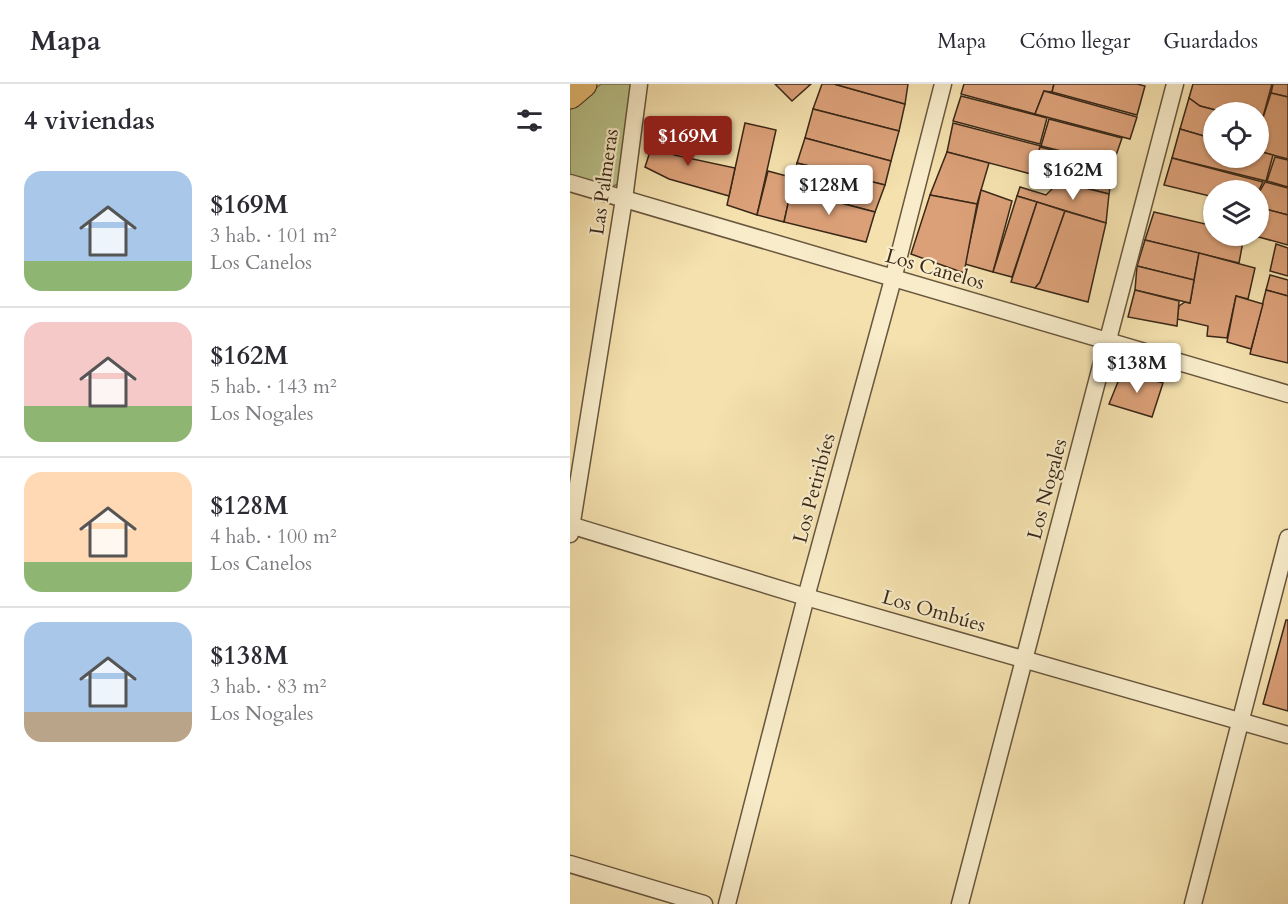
<!DOCTYPE html>
<html lang="es">
<meta charset="utf-8">
<style>
:root{--surface:#fff;--page:#f7f7f7;--text:#2b2b33;--muted:#7c7c81;--line:#e1e1e2;--accent:#8f2418}
body{margin:0;font-family:Cardo,serif;background:var(--page);color:var(--text);height:100vh;display:flex;flex-direction:column;font-size:22px;white-space:nowrap}
*{box-sizing:border-box;margin:0}
p{font-size:20px;color:var(--muted)}
.icon{flex:none;width:33px;height:33px;fill:none;stroke:currentColor;stroke-width:2;stroke-linecap:round;stroke-linejoin:round}
.map{position:relative;flex:1;overflow:hidden}
.panel{display:flex;flex-direction:column;background:var(--surface);width:570px}
.panel>*{flex:none}
.fabs{position:absolute;left:633px;top:18px;display:grid;gap:12px}
.fabs a{display:grid;place-items:center;width:66px;height:66px;border-radius:50%;background:var(--surface);box-shadow:0 2px 4px #0004;font-size:30px}
.price{position:absolute;translate:-50% -51px;padding:0 14px;border-radius:6px;background:#fff;color:#222;font-size:20px;line-height:39px;filter:drop-shadow(0 2px 3px #0008)}
.price::after{content:'';position:absolute;left:50%;top:36px;width:18px;height:14px;margin-left:-9px;background:inherit;clip-path:polygon(0 0,100% 0,50% 100%)}
.price.current{background:var(--accent);color:#fff}
ul{padding:0;list-style:none}
li{display:flex;align-items:center;gap:18px;height:150px;padding:0 24px}
li+li{border-top:2px solid var(--line)}
li span{display:grid;place-items:center;flex:none;width:168px;height:120px;border-radius:18px;color:#555}
li>.icon{margin-inline-start:auto}
span .icon{width:72px;height:72px;fill:#fffc;stroke-width:1}
li b{font-size:26px}
h2{display:flex;justify-content:space-between;align-items:center;height:72px;padding:0 24px;font-size:26px}
header{display:flex;align-items:center;gap:36px;box-sizing:border-box;height:84px;padding:0 30px;background:var(--surface);border-bottom:2px solid var(--line)}
header strong{font-size:28px}
nav{display:flex;gap:33px;margin-inline-start:auto;font-size:21px}
main{display:flex;flex:1;min-height:0}
.map>svg:first-child{display:block}
</style>
<header>
<strong>Mapa</strong>
<nav><a>Mapa</a><a>Cómo llegar</a><a>Guardados</a></nav>
</header>
<main>
<section class="panel">
<h2>4 viviendas<svg class="icon" aria-label="filters" viewBox="0 0 24 24"><path d="M4 7h16M4 17h16"/><circle cx="9" cy="7" r="2"/><circle cx="15" cy="17" r="2"/></svg></h2>
<ul>
<li><span style="background:linear-gradient(#a9c7e8 75%,#8fb573 0)"><svg class="icon" aria-label="home" viewBox="0 0 24 24"><path d="M3 11l9-7 9 7M6 9v11h12V9"/></svg></span><div><b>$169M</b><p>3 hab. · 101 m²</p><p>Los Canelos</p></div></li>
<li><span style="background:linear-gradient(#f6c9c9 70%,#8fb573 0)"><svg class="icon" aria-label="home" viewBox="0 0 24 24"><path d="M3 11l9-7 9 7M6 9v11h12V9"/></svg></span><div><b>$162M</b><p>5 hab. · 143 m²</p><p>Los Nogales</p></div></li>
<li><span style="background:linear-gradient(#ffd9b3 75%,#8fb573 0)"><svg class="icon" aria-label="home" viewBox="0 0 24 24"><path d="M3 11l9-7 9 7M6 9v11h12V9"/></svg></span><div><b>$128M</b><p>4 hab. · 100 m²</p><p>Los Canelos</p></div></li>
<li><span style="background:linear-gradient(#a9c7e8 75%,#b9a48a 0)"><svg class="icon" aria-label="home" viewBox="0 0 24 24"><path d="M3 11l9-7 9 7M6 9v11h12V9"/></svg></span><div><b>$138M</b><p>3 hab. · 83 m²</p><p>Los Nogales</p></div></li>
</ul>
</section>
<div class="map">
<svg width="718" height="820" viewBox="0 0 718 820">
<rect width="100%" height="100%" fill="#f4e1ae"/>
<filter id="stains"><feTurbulence type="fractalNoise" baseFrequency=".00333" numOctaves="4"/><feColorMatrix values="0 0 0 0 .2 0 0 0 0 .09 0 0 0 0 .02 0 0 0 .5 -.17"/></filter>
<radialGradient id="worn" r=".72"><stop offset=".6" stop-color="#630" stop-opacity="0"/><stop offset="1" stop-color="#630" stop-opacity=".3"/></radialGradient>
<path fill="#bac38b" stroke="#7a7652" stroke-width="1.5" d="M 31,0 L 63,0 L 48,100 L 41,103 L 0,91 L 0,25 Z"/>
<g fill="#dba078" stroke="#3a2818" stroke-width="1.5">
<path d="M 205,0 L 241,0 L 222,17 Z"/>
<path d="M 252,0 L 264,0 L 335,20 L 329,47 L 243,25 Z"/>
<path d="M 264,0 L 338,0 L 335,20 Z"/>
<path d="M 394,0 L 484,0 L 482,8 L 474,7 L 465,30 L 391,10 Z"/>
<path d="M 484,0 L 567,0 L 575,2 L 567,31 L 482,8 Z"/>
<path d="M 623,0 L 702,0 L 691,40 L 688,40 L 688,28 L 653,28 L 630,22 L 619,14 Z"/>
<path d="M 703,0 L 718,0 L 718,13 L 701,9 Z"/>
<path d="M 474,7 L 567,33 L 560,55 L 465,30 Z"/>
<path d="M 701,9 L 718,13 L 718,75 L 688,67 L 688,40 L 691,40 Z"/>
<path d="M 391,12 L 477,34 L 470,60 L 383,37 Z"/>
<path d="M 619,14 L 630,22 L 653,28 L 644,28 L 644,55 L 610,45 Z"/>
<path d="M 243,25 L 329,47 L 321,77 L 235,54 Z"/>
<path d="M 479,35 L 552,54 L 543,80 L 471,62 Z"/>
<path d="M 175,39 L 206,46 L 187,131 L 157,121 Z"/>
<path d="M 383,39 L 471,62 L 461,90 L 377,68 Z"/>
<path d="M 610,45 L 644,55 L 644,74 L 688,74 L 688,67 L 703,71 L 696,97 L 602,74 Z"/>
<path d="M 86,49 L 108,54 L 104,71 L 165,84 L 159,112 L 99,95 L 75,83 Z"/>
<path d="M 235,54 L 321,77 L 315,101 L 227,79 Z"/>
<path d="M 470,63 L 543,81 L 539,110 L 461,90 Z"/>
<path d="M 377,68 L 419,79 L 407,120 L 360,111 Z"/>
<path d="M 705,73 L 718,76 L 718,103 L 697,97 Z"/>
<path d="M 602,74 L 693,98 L 688,108 L 644,106 L 644,113 L 594,101 Z"/>
<path d="M 227,79 L 315,101 L 305,128 L 221,106 Z"/>
<path d="M 198,87 L 224,94 L 214,138 L 187,131 Z"/>
<path d="M 695,98 L 718,104 L 718,131 L 688,123 L 688,110 Z"/>
<path d="M 487,100 L 504,106 L 503,101 L 539,110 L 536,139 L 447,112 L 450,103 L 476,111 Z"/>
<path d="M 221,106 L 305,128 L 296,158 L 214,138 Z"/>
<path d="M 411,106 L 442,117 L 423,188 L 395,180 Z"/>
<path d="M 360,111 L 407,120 L 394,189 L 341,170 Z"/>
<path d="M 447,112 L 467,118 L 442,193 L 423,188 Z"/>
<path d="M 467,118 L 495,127 L 470,198 L 465,204 L 441,198 Z"/>
<path d="M 688,123 L 718,131 L 718,161 L 685,152 L 688,152 Z"/>
<path d="M 495,127 L 536,139 L 518,218 L 465,204 L 470,198 Z"/>
<path d="M 584,128 L 644,142 L 644,152 L 674,152 L 669,179 L 575,156 Z"/>
<path d="M 575,156 L 629,169 L 624,196 L 567,182 Z"/>
<path d="M 706,160 L 718,164 L 718,192 L 700,187 Z"/>
<path d="M 629,169 L 685,184 L 678,215 L 666,212 L 657,254 L 637,252 L 638,242 L 607,235 L 609,222 L 615,218 L 620,219 Z"/>
<path d="M 567,182 L 624,196 L 620,219 L 565,206 Z"/>
<path d="M 700,191 L 718,196 L 718,212 L 696,206 Z"/>
<path d="M 565,206 L 609,217 L 607,242 L 558,233 Z"/>
<path d="M 696,206 L 718,212 L 718,279 L 680,270 Z"/>
<path d="M 666,212 L 693,220 L 681,265 L 657,258 Z"/>
<path d="M 552,288 L 593,299 L 582,333 L 539,320 Z"/>
<path d="M 716,536 L 718,536 L 718,627 L 693,620 Z"/>
</g>
<g fill="none" stroke-linecap="round" stroke-linejoin="round">
<g stroke="#68563e" stroke-width="19">
<g id="street">
<path d="M 0,99 L 718,310"/>
<path d="M 0,441 L 236,513 L 718,651"/>
<path d="M 0,450 L 54,115 L 69,0"/>
<path d="M 0,780 L 134,820"/>
<path d="M 157,820 L 236,513 L 323,195 L 373,0"/>
<path d="M 390,820 L 605,0"/>
<path d="M 623,820 L 718,454"/>
</g>
</g>
<g stroke="#3a2818" stroke-width="29">
<path id="primary" d="M 0,11 L 13,0"/>
</g>
<use href="#street" stroke="#f8ecca" stroke-width="16"/>
<use href="#primary" stroke="#eac077" stroke-width="27"/>
</g>
<g text-anchor="middle" dominant-baseline="central" stroke-width="4.5" stroke-linejoin="round" paint-order="stroke">
<g font-size="20" fill="#3a2818" stroke="#f8ecca">
<text transform="translate(34 98) rotate(-82)">Las Palmeras</text>
<text transform="translate(365 185) rotate(16)">Los Canelos</text>
<text transform="translate(244 404) rotate(-75)">Los Petiribíes</text>
<text transform="translate(477 405) rotate(-75)">Los Nogales</text>
<text transform="translate(364 527) rotate(16)">Los Ombúes</text>
</g>
</g>
<rect width="100%" height="100%" filter="url(#stains)"/>
<rect width="100%" height="100%" fill="url(#worn)"/>
</svg>
<div class="fabs">
<a><svg class="icon" aria-label="locate" viewBox="0 0 24 24"><circle cx="12" cy="12" r="6"/><path d="M12 2v4M12 18v4M2 12h4M18 12h4"/></svg></a>
<a><svg class="icon" aria-label="layers" viewBox="0 0 24 24"><path d="M12 4l9 5-9 5-9-5zM3 14l9 5 9-5"/></svg></a>
</div>
<b class="price current" style="left:118px;top:83px">$169M</b>
<b class="price" style="left:503px;top:117px">$162M</b>
<b class="price" style="left:259px;top:132px">$128M</b>
<b class="price" style="left:567px;top:310px">$138M</b>
</div>
</main>
